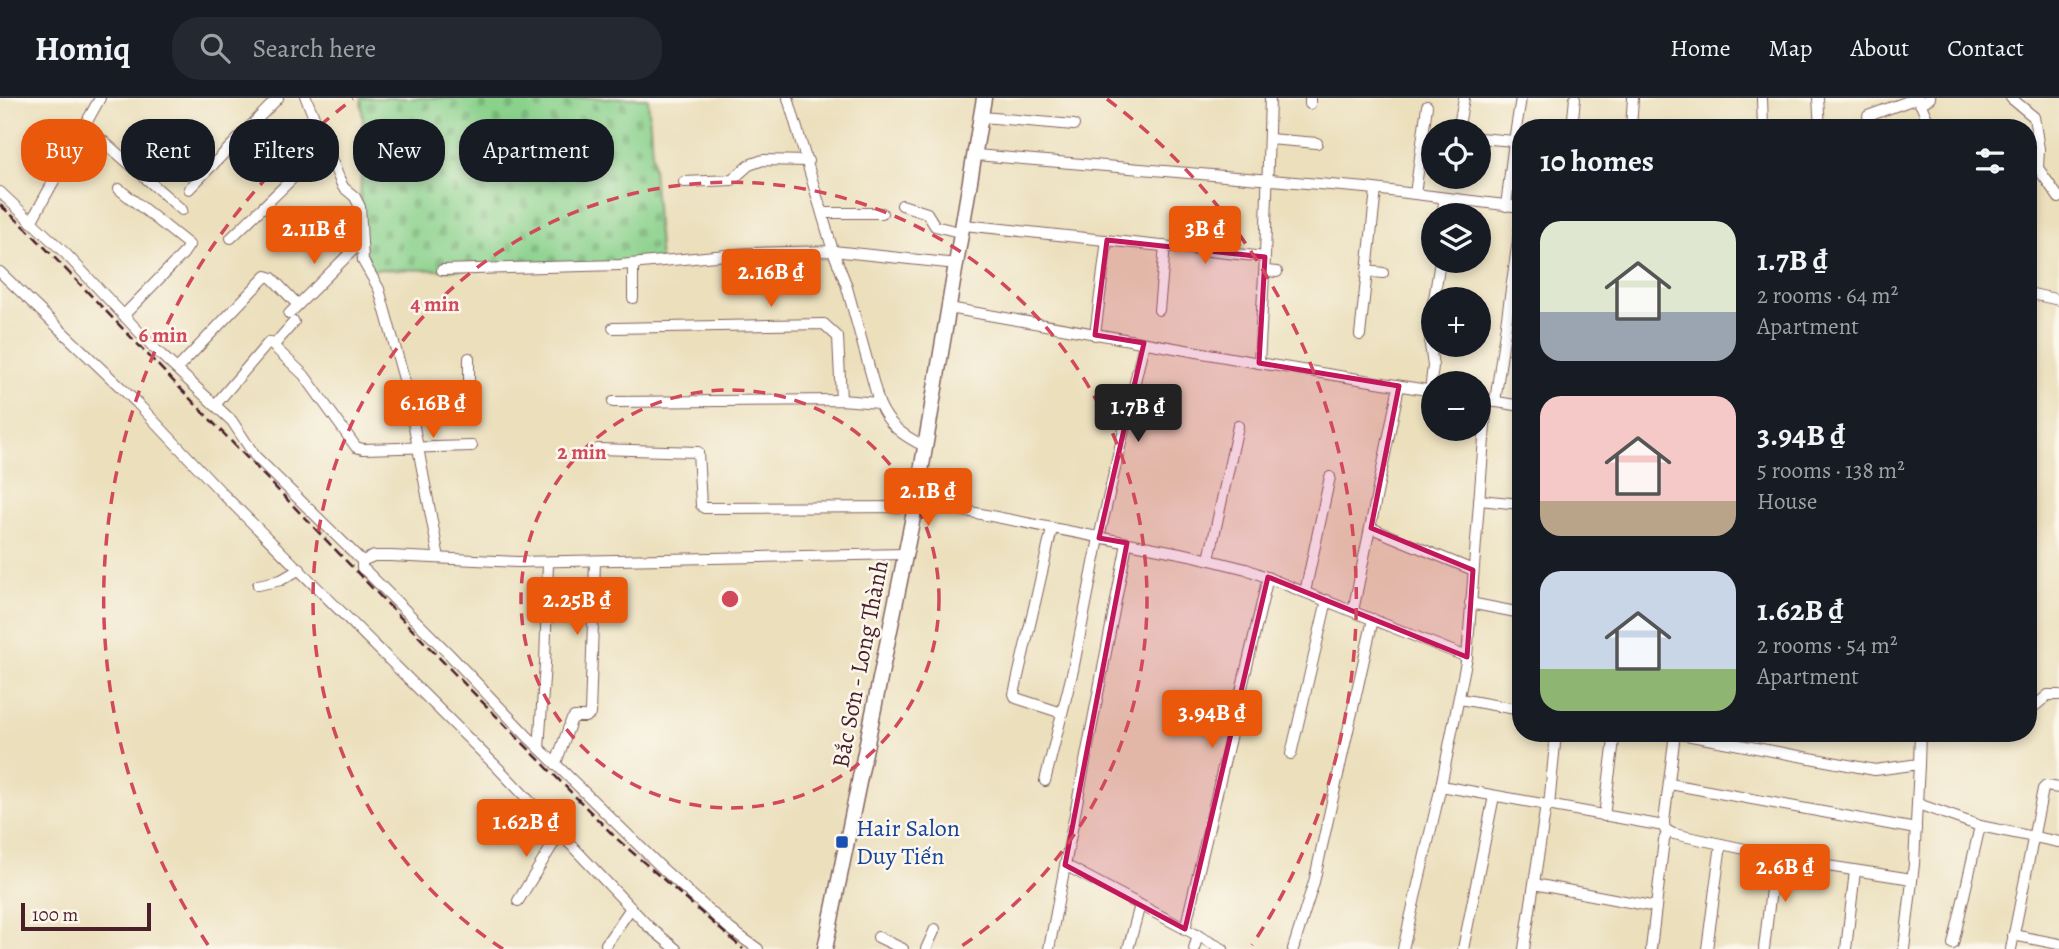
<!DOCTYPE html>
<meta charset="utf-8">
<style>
:root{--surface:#171b24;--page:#242831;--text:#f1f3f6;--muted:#9ea1a6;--line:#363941;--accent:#ea580c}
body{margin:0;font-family:Alegreya,serif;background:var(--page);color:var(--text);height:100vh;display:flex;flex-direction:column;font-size:26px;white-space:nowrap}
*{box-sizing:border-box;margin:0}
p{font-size:23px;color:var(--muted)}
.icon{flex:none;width:38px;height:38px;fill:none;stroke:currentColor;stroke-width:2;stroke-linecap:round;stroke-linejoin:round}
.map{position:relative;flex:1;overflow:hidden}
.details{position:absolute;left:1512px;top:21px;width:525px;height:623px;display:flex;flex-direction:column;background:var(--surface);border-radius:28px;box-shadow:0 4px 10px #0003}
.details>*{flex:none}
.hud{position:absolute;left:21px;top:21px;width:665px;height:63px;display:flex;gap:14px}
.tools{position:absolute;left:1421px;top:21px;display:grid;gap:14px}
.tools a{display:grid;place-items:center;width:70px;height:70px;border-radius:50%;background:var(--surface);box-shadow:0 4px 10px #0003;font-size:35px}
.scale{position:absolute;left:21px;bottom:18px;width:130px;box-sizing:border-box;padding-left:7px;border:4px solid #4a1f2b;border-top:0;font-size:19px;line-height:24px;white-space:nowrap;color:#4a1f2b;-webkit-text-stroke:5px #fbf7ec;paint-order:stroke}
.price{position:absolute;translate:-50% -60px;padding:0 16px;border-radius:7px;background:var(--accent);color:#fff;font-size:23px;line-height:46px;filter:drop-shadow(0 2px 4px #0008)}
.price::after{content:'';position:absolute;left:50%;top:42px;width:21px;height:16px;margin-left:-10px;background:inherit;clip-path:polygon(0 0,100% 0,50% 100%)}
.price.selected{background:#222;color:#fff}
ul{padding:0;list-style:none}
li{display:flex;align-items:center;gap:21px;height:175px;padding:0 28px}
li span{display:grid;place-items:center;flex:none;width:196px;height:140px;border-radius:21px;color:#555}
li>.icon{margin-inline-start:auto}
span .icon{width:84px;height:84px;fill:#fffc;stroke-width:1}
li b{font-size:30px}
h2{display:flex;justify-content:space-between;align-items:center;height:84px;padding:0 28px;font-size:30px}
.tag{padding:0 24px;border-radius:28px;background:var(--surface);box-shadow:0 4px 10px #0003;font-size:24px;line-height:63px}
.tag.selected{background:var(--accent);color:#fff}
header{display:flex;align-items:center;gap:42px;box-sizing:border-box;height:98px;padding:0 35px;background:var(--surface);border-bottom:2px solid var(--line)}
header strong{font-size:33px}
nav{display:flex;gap:38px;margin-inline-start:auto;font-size:24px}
.search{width:490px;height:63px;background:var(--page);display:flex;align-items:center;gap:18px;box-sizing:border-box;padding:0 24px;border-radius:28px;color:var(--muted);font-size:26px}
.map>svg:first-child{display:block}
</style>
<header>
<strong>Homiq</strong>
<div class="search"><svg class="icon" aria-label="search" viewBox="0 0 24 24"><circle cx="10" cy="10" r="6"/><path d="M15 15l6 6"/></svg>Search here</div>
<nav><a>Home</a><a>Map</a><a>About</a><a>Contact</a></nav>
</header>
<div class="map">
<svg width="2059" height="851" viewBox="0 0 2059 851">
<defs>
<pattern id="cemetery-stones" width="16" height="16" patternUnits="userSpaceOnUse" patternTransform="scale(1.75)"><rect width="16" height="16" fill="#8ad18c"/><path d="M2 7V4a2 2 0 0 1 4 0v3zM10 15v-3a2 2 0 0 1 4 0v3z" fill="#79b379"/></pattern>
</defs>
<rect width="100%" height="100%" fill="#fbf7ec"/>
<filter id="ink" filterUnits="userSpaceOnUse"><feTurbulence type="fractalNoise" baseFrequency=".0143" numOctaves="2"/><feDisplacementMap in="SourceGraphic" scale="14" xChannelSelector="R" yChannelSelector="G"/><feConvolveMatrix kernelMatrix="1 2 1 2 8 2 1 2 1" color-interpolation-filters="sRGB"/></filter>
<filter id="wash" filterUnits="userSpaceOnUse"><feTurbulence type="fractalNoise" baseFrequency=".00686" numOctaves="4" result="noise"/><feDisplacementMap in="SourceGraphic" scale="28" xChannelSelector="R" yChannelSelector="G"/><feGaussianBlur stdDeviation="1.57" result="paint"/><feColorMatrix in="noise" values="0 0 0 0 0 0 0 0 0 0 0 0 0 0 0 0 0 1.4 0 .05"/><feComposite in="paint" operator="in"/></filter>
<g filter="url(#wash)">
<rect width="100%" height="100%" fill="#ebdfbc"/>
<path fill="url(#cemetery-stones)" stroke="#6a785c" stroke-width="2" d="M 361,0 L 648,0 L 660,164 L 442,172 L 367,171 L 360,109 L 363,22 Z"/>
</g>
<g filter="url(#ink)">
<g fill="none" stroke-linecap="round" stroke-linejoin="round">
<g stroke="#82625e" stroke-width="12">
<g id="street">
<path d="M 306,0 L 339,80 L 343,89 L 355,99 L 360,109 L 363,163 L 379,191 L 407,292 L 439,460"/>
<path d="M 788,0 L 833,153 L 846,186 L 879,305 C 889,328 902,337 924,348"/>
<path d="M 1762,0 L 1763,30"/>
<path d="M 1818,0 L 1820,30"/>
<path d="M 1918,0 L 1931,30"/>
<path d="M 2011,0 L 2034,19 L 2039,51 L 2038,70 L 2059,100"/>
<path d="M 1310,6 L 1310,0"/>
<path d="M 1920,6 L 1930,0"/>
<path d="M 1868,18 L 1917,0"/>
<path d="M 982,19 L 1074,27"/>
<path d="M 86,28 L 182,112"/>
<path d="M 1572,30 L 1575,0"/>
<path d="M 1631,30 L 1633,0"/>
<path d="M 1907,30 L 1928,22"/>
<path d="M 176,33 L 213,67"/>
<path d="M 1458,33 L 1464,0"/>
<path d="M 1479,40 L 1514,43 L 1521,0"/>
<path d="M 1269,41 L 1317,45"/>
<path d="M 976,57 L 1366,90 L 1521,109"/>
<path d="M 684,84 L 732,82 L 749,67 L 763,62 L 808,63"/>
<path d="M 119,91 L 189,147 L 183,156 L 123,218"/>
<path d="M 189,91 L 278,0"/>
<path d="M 0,94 L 66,156 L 156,252 L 232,323 L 255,358 L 362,463"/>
<path d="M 1415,96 L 1427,8"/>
<path d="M 902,107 L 927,115 L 935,128 L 963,135"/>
<path d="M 1506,108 L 1514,43"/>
<path d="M 822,115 L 882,115"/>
<path d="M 1443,117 L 1444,100"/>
<path d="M 31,124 L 100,0"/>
<path d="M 964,127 L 1265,159 L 1270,0"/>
<path d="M 231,140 L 326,48"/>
<path d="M 633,166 L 633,200"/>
<path d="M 442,172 L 620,167 L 747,155 L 833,153 L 957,166"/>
<path d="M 1266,173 L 1277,174"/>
<path d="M 1367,173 L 1383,175"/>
<path d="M 0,174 L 137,305 L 224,397 L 498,670 L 648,828 L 676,851"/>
<path d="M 2028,195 L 2059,202"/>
<path d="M 1434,201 L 1440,163"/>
<path d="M 949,210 L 1259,265 L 1433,293"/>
<path d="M 1159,212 L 1165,148"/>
<path d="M 289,216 L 361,144"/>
<path d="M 613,230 L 824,226 L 838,239 L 841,302"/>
<path d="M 1095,237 L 1107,142"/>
<path d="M 1360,237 L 1376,92"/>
<path d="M 274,247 L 294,224"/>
<path d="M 1259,265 L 1265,159"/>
<path d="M 177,271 L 266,178 L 272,180 L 298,207"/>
<path d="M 407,292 L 463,293 L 469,287 L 469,260"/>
<path d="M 1430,293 L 1433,268 L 1430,247 L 1433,204"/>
<path d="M 1479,301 L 1521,308"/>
<path d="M 613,304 L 841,302 L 879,305"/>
<path d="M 1495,304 L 1521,121"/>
<path d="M 215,307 L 269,244 L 304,277 L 356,349 L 363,351 L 472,348"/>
<path d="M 598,351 L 698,354 L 701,407 L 704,410 L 915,409"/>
<path d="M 1479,402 L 1521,406"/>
<path d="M 915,403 L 1190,457 L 1246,471 L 1467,559 L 1441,688 L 1664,728"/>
<path d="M 1371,430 L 1473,472"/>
<path d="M 1052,431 L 1014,596 L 1016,600 L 1062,615"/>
<path d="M 1209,461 L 1238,328"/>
<path d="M 258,487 L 281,482 L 300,471"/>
<path d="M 1305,494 L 1330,379"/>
<path d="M 1470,505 L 1521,515"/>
<path d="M 1353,513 L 1399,288"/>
<path d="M 1467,559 L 1487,302"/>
<path d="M 1460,601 L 1521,612"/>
<path d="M 2028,607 L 2035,608 L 2048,597 L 2059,597"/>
<path d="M 1675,635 L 1664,724 L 1665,732 L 1674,736 L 1821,767 L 1912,781"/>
<path d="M 1675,635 L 1875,672 L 1919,666 L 1920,635"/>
<path d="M 539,650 L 545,566 L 548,464"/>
<path d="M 1291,656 L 1327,502"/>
<path d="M 556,665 L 571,623 L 574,619 L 585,619 L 590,616 L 595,463"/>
<path d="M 1045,683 L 1073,572 L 1099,440 L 1144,245"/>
<path d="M 1670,686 L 1916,731"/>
<path d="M 1918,706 L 1980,728 L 2059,744"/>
<path d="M 1549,708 L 1556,635"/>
<path d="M 1604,718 L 1615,635"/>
<path d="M 1065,767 L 1223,851"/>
<path d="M 1534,786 L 1656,809"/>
<path d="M 518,803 L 560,735"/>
<path d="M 1185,831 L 1268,479"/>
<path d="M 2013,837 L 2059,846"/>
<path d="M 878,839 L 903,851"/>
<path d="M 606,846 L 631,810"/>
<path d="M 1953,846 L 1980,728"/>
<path d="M 758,851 L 730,831 L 664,772 L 530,641 L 449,556 L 367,474 L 362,470 L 362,463 L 374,458 L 390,458 L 518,464 L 905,456"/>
<path d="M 926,851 L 935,831"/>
<path d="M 1049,851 L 1127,445"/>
<path d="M 1128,851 L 1140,807"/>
<path d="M 1194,851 L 1198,837"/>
<path d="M 1293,851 L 1314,784 L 1373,521"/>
<path d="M 1403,851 L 1441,688"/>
<path d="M 1463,851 L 1494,698"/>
<path d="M 1524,851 L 1546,707"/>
<path d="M 1651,851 L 1664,742 L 1668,733"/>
<path d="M 1707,851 L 1721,746"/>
<path d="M 1764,851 L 1775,757"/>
<path d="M 1846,851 L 1855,773"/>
<path d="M 1904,851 L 1914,766 L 1919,666"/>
<path d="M 2011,851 L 2043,691 L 2046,688 L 2059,690"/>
</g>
</g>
<g stroke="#82625e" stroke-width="17">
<path id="secondary" d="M 825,851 L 915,409 L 984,0"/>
</g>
<use href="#street" stroke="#fff" stroke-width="10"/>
<use href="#secondary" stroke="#fff" stroke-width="14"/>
<path stroke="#4a1f2b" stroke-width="2.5" stroke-dasharray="10 5" stroke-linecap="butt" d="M 0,107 L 26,130 L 452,573 L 616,740 L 743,851"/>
</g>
</g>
<path fill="#c2185b" fill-opacity="0.2" stroke="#c2185b" stroke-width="5" stroke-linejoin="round" d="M 1107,142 L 1265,159 L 1259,265 L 1399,288 L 1371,430 L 1473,472 L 1467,559 L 1268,479 L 1185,831 L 1065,767 L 1127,445 L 1099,440 L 1144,245 L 1095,237 Z"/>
<g fill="none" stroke="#d1495b" stroke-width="3.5" stroke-dasharray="12 9">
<circle cx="730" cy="501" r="209"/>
<path d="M503 851A417 417 0 1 1 957 851"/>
<path d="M208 847A626 626 0 0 1 353 1M1107 1A626 626 0 0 1 1252 847"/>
</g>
<rect fill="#1a4fb4" stroke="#fbf7ec" stroke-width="2.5" x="835" y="737" width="14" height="14" rx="3.5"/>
<g text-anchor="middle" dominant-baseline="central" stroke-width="5" stroke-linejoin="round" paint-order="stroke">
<g font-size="24" fill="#4a1f2b" stroke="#fbf7ec">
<text transform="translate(860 566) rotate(-79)">Bắc Sơn - Long Thành</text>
</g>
<g font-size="24" fill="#164399" stroke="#fbf7ec" text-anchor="start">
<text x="856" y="730">Hair Salon<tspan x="856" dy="28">Duy Tiến</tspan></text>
</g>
</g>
<circle cx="730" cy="501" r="10" fill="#d1495b" stroke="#fbf7ec" stroke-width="3.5"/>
<g font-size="21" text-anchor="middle" font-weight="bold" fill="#d1495b" stroke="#fbf7ec" stroke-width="5" stroke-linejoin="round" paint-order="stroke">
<text x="435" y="213">4 min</text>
<text x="163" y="244">6 min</text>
<text x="582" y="361">2 min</text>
</g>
</svg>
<div class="tools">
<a><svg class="icon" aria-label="locate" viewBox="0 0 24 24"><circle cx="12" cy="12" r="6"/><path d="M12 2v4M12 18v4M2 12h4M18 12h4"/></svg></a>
<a><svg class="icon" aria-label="layers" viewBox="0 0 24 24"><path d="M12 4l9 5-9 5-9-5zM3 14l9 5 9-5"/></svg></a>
<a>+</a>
<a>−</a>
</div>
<div class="scale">100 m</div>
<b class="price" style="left:314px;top:168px">2.11B ₫</b>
<b class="price" style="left:1205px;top:168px">3B ₫</b>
<b class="price" style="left:771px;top:211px">2.16B ₫</b>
<b class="price" style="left:433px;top:342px">6.16B ₫</b>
<b class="price selected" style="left:1138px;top:346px">1.7B ₫</b>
<b class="price" style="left:928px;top:430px">2.1B ₫</b>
<b class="price" style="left:577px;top:539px">2.25B ₫</b>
<b class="price" style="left:1212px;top:652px">3.94B ₫</b>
<b class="price" style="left:526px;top:761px">1.62B ₫</b>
<b class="price" style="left:1785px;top:806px">2.6B ₫</b>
<div class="hud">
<a class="tag selected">Buy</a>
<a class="tag">Rent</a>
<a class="tag">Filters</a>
<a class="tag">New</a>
<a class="tag">Apartment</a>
</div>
<section class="details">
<h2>10 homes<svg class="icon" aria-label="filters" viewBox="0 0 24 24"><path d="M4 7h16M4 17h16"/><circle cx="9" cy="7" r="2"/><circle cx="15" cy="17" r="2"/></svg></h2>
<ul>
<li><span style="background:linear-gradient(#dfe7d0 65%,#9aa5b1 0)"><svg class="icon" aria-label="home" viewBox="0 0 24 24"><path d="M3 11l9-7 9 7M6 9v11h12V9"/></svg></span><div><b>1.7B ₫</b><p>2 rooms · 64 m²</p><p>Apartment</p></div></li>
<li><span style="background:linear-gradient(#f6c9c9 75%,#b9a48a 0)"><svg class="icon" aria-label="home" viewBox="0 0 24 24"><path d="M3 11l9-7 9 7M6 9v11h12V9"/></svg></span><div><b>3.94B ₫</b><p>5 rooms · 138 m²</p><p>House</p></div></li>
<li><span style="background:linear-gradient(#c9d6e8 70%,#8fb573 0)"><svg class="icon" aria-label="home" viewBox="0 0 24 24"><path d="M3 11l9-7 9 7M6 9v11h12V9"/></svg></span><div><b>1.62B ₫</b><p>2 rooms · 54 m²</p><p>Apartment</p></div></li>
</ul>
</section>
</div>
